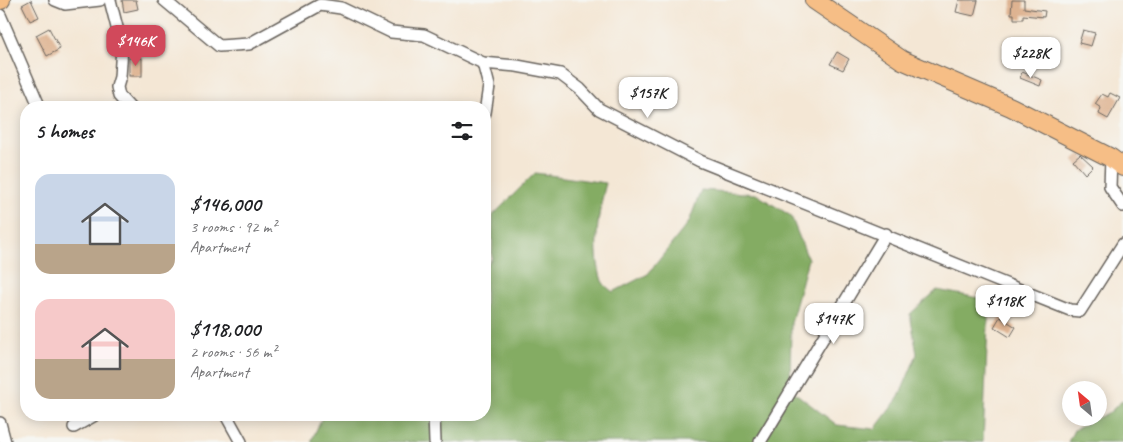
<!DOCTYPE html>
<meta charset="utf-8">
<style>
:root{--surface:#fff;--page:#f2f2f2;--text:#202124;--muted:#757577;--accent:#d1495b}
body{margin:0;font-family:Caveat,sans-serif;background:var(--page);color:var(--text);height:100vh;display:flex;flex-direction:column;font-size:19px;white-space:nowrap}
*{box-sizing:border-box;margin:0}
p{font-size:16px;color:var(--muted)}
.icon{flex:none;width:28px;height:28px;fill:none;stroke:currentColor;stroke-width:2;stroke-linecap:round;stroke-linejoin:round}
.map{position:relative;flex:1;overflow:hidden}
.panel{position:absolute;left:20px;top:101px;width:471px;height:320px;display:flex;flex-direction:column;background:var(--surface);border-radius:20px;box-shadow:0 2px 12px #0003}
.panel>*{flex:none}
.needle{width:32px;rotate:331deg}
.fabs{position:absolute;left:1062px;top:381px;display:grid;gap:10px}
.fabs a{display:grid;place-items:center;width:45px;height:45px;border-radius:50%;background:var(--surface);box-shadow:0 2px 12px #0003;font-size:25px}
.price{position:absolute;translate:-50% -42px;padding:0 11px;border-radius:10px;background:#fff;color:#222;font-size:16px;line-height:32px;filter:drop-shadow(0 1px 2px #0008)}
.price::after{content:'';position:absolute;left:50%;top:30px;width:15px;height:11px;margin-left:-8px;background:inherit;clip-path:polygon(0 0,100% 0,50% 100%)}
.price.active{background:var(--accent);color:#fff}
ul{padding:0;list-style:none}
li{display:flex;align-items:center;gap:15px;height:125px;padding:0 15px}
li span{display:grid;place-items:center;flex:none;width:140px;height:100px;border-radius:15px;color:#555}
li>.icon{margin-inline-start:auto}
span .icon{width:60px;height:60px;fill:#fffc;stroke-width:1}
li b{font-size:21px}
h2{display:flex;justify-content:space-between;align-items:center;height:60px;padding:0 15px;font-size:21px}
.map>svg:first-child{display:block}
</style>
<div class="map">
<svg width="1123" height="442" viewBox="0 0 1123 442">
<rect width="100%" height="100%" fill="#f6f6f2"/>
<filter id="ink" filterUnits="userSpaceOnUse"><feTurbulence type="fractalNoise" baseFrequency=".02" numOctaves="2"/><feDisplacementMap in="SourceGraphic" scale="10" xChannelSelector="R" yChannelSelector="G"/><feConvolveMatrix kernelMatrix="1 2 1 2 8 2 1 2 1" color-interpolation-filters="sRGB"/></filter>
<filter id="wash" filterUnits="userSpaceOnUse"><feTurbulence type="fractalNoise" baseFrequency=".0096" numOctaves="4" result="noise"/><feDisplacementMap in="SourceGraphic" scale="20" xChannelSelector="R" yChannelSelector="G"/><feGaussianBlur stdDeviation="1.12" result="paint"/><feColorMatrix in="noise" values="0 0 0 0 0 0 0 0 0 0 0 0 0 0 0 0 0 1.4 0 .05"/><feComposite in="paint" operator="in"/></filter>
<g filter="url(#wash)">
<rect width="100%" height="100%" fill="#f4e7d5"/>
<g fill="#84ac64" stroke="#506440">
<path d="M 535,173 L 606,183 C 598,213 592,250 602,281 C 604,285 609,289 613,292 L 648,274 L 689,222 L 701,190 L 756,194 L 791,216 L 808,259 L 791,323 L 790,389 L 837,425 L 875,429 L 899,397 L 917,354 L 910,314 L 937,290 L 989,300 L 983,442 L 311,442 L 323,415 L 485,415 L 485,268 L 492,258 L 493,215 Z"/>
<path d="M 1123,400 L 1123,442 L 1068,442 L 1074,430 L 1110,412 Z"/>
</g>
<g id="blocks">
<g fill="#deb391">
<path d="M 31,0 L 39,17 L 30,21 L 22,5 Z"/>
<path d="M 122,0 L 136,0 L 138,9 L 124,12 Z"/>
<path d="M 959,0 L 978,0 L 974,16 L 956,12 Z"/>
<path d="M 1012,0 L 1024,0 L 1024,8 L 1045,11 L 1044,17 L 1023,15 L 1023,19 L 1014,19 L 1014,14 L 1011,14 Z"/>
<path d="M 49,28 L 60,49 L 47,56 L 36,35 Z"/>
<path d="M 1083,30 L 1095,33 L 1091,46 L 1079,43 Z"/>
<path d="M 837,52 L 849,59 L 843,70 L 830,64 Z"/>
<rect x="129" y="58" width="13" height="18"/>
<path d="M 1022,72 L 1042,80 L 1040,86 L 1020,78 Z"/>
<path d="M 1110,93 L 1120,98 L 1108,119 L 1099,114 L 1101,108 L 1095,104 L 1102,94 L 1108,97 Z"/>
<path d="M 1080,154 L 1093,166 L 1085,174 L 1073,160 Z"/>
<path d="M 1000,317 L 1016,327 L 1010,337 L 994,327 Z"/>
</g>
</g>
</g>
<g filter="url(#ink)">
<use href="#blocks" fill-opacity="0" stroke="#68635d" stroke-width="1"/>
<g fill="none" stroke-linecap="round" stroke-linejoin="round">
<g stroke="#68635d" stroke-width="14">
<g id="minor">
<path d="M 55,0 L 65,4 L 100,0"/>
<path d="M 110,0 L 122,47 L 120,77 L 117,87 L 119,96 L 130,108"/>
<path d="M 164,0 L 219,46 L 249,44 L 320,5 L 341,8 L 391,32 L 424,35 L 483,63 L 517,66 L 560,74 L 580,89 L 599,109 L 700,161 L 1070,310 L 1080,311 L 1123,244"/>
<path d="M 0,15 L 40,108"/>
<path d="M 483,63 L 489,86 L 485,113"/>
<path d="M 1111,158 L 1110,187 L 1123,206"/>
<path d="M 226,415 L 241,442"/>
<path d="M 434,415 L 435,442"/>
<path d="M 0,423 L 5,442"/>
<path d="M 74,427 L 95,415"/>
<path d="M 760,442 L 886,234"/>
</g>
</g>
<g stroke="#68635d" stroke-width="20">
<g id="primary">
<path d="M 0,0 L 1,0"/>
<path d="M 814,0 L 902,60 L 1011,107 L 1111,158 L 1123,167"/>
</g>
</g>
<use href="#minor" stroke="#fff" stroke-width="11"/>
<use href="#primary" stroke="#f6be86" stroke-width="18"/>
</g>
</g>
</svg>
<div class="fabs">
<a><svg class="needle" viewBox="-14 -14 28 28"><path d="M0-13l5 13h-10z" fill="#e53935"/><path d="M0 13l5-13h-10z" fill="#757577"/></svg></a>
</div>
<b class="price active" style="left:136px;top:67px">$146K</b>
<b class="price" style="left:1031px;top:79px">$228K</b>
<b class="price" style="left:648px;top:119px">$157K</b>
<b class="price" style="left:1005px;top:327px">$118K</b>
<b class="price" style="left:834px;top:345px">$147K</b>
<section class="panel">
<h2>5 homes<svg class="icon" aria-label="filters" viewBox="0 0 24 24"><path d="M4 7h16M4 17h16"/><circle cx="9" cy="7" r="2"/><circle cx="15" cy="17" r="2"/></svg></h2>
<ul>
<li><span style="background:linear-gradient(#c9d6e8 70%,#b9a48a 0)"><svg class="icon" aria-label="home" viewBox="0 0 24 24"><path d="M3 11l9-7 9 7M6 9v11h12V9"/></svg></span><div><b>$146,000</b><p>3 rooms · 92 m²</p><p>Apartment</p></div></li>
<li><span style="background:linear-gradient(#f6c9c9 60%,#b9a48a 0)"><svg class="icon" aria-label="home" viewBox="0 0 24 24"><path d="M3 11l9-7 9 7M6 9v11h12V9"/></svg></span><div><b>$118,000</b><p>2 rooms · 56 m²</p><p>Apartment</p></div></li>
</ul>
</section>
</div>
